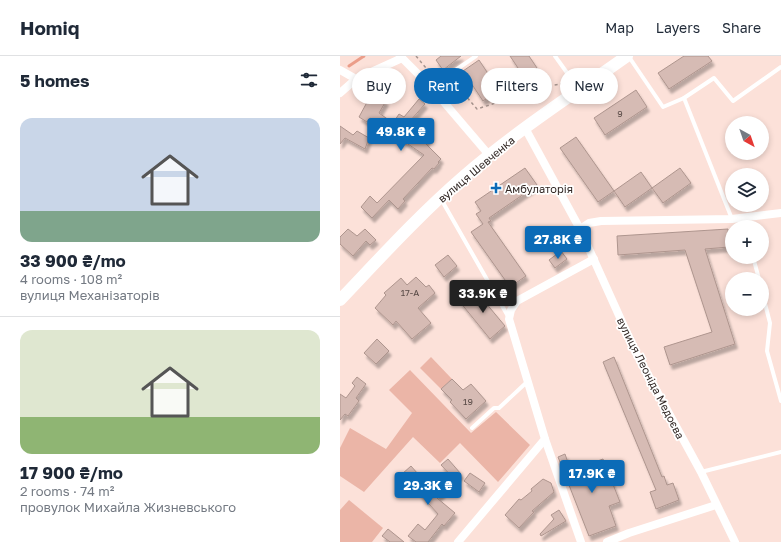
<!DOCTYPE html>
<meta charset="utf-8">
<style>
:root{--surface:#fff;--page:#f6f6f7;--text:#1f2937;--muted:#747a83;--line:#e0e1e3;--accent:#0b6bb7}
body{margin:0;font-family:"Golos Text",sans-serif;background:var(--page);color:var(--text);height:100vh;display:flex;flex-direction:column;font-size:15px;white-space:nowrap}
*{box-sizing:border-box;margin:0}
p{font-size:13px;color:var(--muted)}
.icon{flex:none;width:22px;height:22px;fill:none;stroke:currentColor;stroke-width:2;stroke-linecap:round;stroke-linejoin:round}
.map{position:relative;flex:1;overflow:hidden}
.sheet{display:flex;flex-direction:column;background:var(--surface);width:340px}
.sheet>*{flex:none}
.banner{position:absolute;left:12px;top:12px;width:369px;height:36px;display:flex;gap:8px}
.needle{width:26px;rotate:140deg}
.tools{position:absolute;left:385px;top:60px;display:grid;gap:8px}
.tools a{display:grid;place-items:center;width:44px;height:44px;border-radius:50%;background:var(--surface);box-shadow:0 2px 6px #0003;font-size:20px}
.price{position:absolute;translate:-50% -34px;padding:0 9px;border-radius:4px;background:var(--accent);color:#fff;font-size:13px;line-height:26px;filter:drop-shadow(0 1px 2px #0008)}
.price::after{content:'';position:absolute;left:50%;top:24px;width:12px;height:9px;margin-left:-6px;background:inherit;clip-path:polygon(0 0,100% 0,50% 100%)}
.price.current{background:#222;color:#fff}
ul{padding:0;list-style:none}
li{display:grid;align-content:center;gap:8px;height:212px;padding:0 20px}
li+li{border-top:1px solid var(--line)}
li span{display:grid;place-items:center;height:124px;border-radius:12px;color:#555}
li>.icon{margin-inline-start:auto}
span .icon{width:72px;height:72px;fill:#fffc;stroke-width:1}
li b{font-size:17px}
h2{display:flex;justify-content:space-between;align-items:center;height:48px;padding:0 20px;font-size:17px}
.tag{padding:0 14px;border-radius:18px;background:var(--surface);box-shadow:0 2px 6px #0003;font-size:14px;line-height:36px}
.tag.current{background:var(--accent);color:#fff}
header{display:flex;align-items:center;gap:24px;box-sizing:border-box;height:56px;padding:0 20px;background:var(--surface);border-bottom:1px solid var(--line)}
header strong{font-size:19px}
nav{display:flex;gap:22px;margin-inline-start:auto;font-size:14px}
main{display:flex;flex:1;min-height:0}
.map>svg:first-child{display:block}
</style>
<header>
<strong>Homiq</strong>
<nav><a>Map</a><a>Layers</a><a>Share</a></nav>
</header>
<main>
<section class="sheet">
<h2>5 homes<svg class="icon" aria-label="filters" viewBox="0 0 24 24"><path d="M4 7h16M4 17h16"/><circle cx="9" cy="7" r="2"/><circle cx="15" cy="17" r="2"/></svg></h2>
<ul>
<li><span style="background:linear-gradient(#c9d6e8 75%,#7fa58c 0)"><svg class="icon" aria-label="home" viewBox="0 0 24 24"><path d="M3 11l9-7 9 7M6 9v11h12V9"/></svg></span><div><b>33 900 ₴/mo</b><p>4 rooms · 108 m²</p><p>вулиця Механізаторів</p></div></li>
<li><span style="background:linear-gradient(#dfe7d0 70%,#8fb573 0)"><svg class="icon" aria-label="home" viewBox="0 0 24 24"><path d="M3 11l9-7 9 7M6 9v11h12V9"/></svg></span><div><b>17 900 ₴/mo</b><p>2 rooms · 74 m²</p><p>провулок Михайла Жизневського</p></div></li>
</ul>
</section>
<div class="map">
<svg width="441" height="486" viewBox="0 0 441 486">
<defs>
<filter id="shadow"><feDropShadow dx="2.5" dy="4.5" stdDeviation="1" flood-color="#0004"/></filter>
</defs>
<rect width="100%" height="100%" fill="#fce1d9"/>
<g fill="#ebb5a7">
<path d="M 91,301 L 112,323 L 101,333 L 80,312 Z"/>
<path d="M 70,314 L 131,377 L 156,356 L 190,389 L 158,426 L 120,387 L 100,407 L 73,381 L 24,436 L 0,420 L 0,392 L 10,372 L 46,393 L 72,357 L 49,334 Z"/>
<path d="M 9,444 L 43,472 L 32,486 L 0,486 L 0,454 Z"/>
</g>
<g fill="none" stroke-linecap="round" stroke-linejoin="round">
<path stroke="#eb9d89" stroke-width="3" d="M 9,10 L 24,0"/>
</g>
<g fill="#d6bbb4" stroke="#ae958e" filter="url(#shadow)">
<path d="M 101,0 L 121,0 L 103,14 L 96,4 Z"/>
<path d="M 170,0 L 189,0 L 197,12 L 184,21 Z"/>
<path d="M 344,0 L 368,0 L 372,5 L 329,33 L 318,17 Z"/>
<path d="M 139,4 L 159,34 L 143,45 L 123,15 Z"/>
<path d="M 296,34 L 307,51 L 265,79 L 254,62 Z"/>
<path d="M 32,37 L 46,45 L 39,57 L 53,67 L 59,58 L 64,61 L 79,43 L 85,48 L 70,65 L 90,80 L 85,87 L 101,103 L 98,106 L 99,107 L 94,113 L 92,112 L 63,143 L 65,145 L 58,153 L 49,144 L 32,162 L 21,151 L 30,140 L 37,147 L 84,99 L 30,62 L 27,66 L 19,61 Z"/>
<path d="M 0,70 L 13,79 L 17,75 L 29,82 L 25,93 L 5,82 L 0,88 Z"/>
<path d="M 236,81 L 274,135 L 258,146 L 220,92 Z"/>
<path d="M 185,112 L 197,129 L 149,162 L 151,165 L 148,166 L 186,220 L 170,231 L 131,176 L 143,168 L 136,158 L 141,155 L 135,146 Z"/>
<path d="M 340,112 L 351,127 L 323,147 L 312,132 Z"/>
<path d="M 301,116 L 312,132 L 285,151 L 274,135 Z"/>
<path d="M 8,173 L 17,180 L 25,173 L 36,184 L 30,189 L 26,185 L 13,200 L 0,188 L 0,181 Z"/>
<path d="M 388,173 L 389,191 L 365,193 L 395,288 L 330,309 L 324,291 L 372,276 L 345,194 L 278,199 L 277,180 Z"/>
<path d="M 221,195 L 227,203 L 215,212 L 209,204 Z"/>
<path d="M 108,199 L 117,210 L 104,221 L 95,209 Z"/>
<path d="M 76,221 L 86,231 L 89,229 L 95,237 L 78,252 L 91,267 L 72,283 L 56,265 L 53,269 L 35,252 L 46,239 L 44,237 L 61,222 L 67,229 Z"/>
<path d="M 135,234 L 165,270 L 150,283 L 120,246 Z"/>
<path d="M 37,283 L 49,295 L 36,308 L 24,297 Z"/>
<path d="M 274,301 L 322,421 L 324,420 L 327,429 L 333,427 L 339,444 L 316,453 L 310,436 L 316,434 L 263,306 Z"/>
<path d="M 17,321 L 26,328 L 16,342 L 19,345 L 8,360 L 5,358 L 0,364 L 0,338 L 6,342 L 15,330 L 12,327 Z"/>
<path d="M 112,323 L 123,334 L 131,328 L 146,345 L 126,363 L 110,346 L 112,344 L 101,333 Z"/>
<path d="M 225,398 L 231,415 L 263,403 L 280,446 L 269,450 L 276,470 L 249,480 L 218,401 Z"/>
<path d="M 108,403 L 121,418 L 115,424 L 101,409 Z"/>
<path d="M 71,410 L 85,426 L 89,423 L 103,437 L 97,442 L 115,457 L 104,470 L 102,468 L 88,486 L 76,486 L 68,480 L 78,468 L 85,474 L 98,458 L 62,418 Z"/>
<path d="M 130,417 L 145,427 L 139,436 L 124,425 Z"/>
<path d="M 203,423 L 211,427 L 214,436 L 192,455 L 194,456 L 179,472 L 165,459 L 179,443 L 181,444 L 192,435 L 191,433 Z"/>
<path d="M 219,454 L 226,465 L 201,480 L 200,478 L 214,463 L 211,459 Z"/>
<path d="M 48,473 L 64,486 L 50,486 L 42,480 Z"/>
</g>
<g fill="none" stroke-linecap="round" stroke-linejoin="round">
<g stroke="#a6938d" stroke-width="1.5" stroke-dasharray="3 3" stroke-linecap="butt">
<path d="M 76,0 L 86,12"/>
<path d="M 111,25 L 114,26 L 137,53 L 208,30 L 227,27"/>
</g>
<g stroke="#fff" stroke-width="4">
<path d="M 215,0 L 238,32"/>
<path d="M 289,1 L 323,51 L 344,42 L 392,163"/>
<path d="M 91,31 L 136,0"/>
<path d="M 344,42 L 374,22 L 393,45 L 441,11"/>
<path d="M 101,143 L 169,262"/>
<path d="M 403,161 L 405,171"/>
<path d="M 413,201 L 419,223"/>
<path d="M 422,236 L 430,267 L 427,295 L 441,345"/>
<path d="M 132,372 L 154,352 L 159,352 L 188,325"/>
<path d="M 361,416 L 441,396"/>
</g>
<g stroke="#fff" stroke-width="8">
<path d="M 60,0 L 91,31 L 149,99"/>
<path d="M 0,14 L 16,23 L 62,2"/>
<path d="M 0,37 L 16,23"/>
<path d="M 185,72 L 240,173 L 296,297 L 361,416 L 395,486"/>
<path d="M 240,173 L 249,167 L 261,165 L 392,163 L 441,157"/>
<path d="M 205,383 L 241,486"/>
<path d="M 118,486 L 205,383 L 169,263 L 171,254 L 177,245 L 254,203"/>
<path d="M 267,486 L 289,477 L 376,449"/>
</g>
<path stroke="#fff" stroke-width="12" d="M 0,244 C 40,202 80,158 124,120 C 175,76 232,39 287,0"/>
</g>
<path fill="#0b6bb7" stroke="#fff" stroke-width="1.5" d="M154 126h4v4h4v4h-4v4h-4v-4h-4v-4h4z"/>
<g text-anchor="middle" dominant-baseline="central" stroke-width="3.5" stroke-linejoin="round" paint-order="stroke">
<g font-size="9" fill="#5a4c48">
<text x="280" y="57">9</text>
<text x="70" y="236">17-А</text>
<text x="128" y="345">19</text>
</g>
<g font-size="11" fill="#312724" stroke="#fff">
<text transform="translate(136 113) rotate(-40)">вулиця Шевченка</text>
<text transform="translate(311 322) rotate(63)">вулиця Леоніда Медоєва</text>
</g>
<g font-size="11" fill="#312724" stroke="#fff" text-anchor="start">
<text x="165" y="132">Амбулаторія</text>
</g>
</g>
</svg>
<div class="tools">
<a><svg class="needle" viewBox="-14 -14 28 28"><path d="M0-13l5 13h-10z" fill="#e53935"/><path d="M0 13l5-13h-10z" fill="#747a83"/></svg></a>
<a><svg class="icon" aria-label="layers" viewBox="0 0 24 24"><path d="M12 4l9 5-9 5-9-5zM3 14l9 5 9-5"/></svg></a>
<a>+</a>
<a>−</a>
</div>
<b class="price" style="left:61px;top:96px">49.8K ₴</b>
<b class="price" style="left:218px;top:204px">27.8K ₴</b>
<b class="price current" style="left:143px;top:258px">33.9K ₴</b>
<b class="price" style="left:252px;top:438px">17.9K ₴</b>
<b class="price" style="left:88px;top:450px">29.3K ₴</b>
<div class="banner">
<a class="tag">Buy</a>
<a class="tag current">Rent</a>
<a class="tag">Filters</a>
<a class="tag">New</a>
</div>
</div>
</main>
